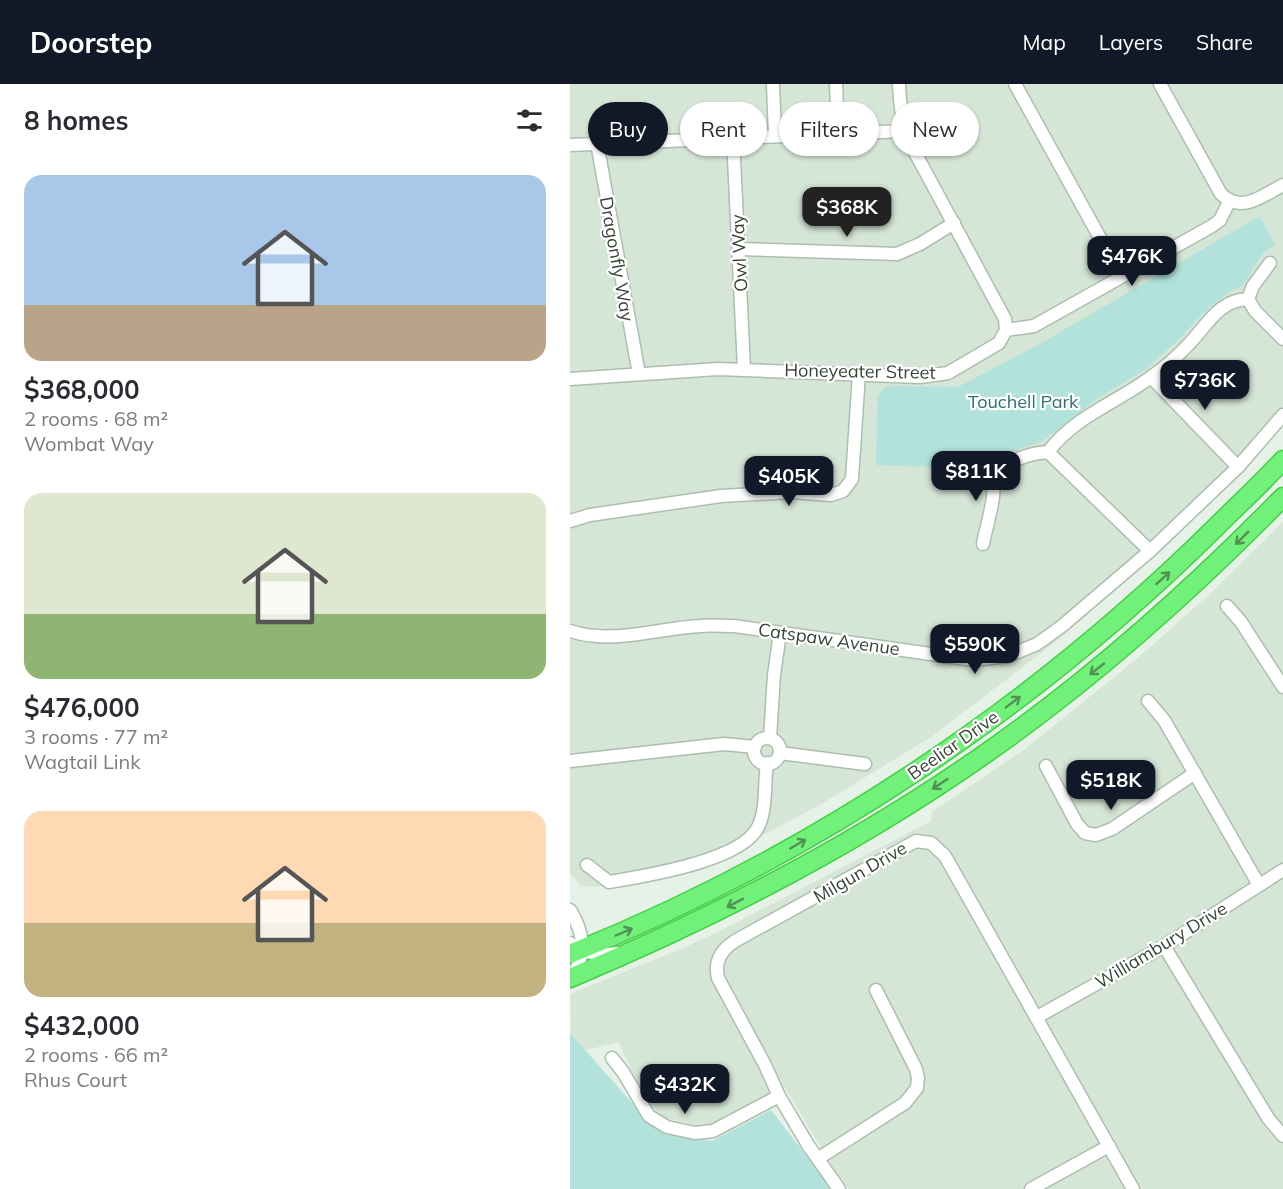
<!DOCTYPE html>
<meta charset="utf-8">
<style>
:root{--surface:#fff;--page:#f7f7f7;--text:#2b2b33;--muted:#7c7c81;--accent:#111827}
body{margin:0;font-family:Mulish,sans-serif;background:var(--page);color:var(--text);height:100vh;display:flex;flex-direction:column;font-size:22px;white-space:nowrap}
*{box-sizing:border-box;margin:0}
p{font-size:20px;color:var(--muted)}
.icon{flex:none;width:33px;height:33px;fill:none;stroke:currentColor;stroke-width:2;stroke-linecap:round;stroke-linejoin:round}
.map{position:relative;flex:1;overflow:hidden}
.sheet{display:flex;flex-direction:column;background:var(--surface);width:570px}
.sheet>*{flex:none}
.banner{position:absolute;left:18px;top:18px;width:570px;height:54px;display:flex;gap:12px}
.price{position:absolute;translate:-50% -51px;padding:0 14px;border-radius:12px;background:var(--accent);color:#fff;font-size:20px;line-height:39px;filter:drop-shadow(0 2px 3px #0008)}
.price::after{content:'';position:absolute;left:50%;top:36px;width:18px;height:14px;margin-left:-9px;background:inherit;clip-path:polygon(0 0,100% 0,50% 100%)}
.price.active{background:#222;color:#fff}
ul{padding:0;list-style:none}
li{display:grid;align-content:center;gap:12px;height:318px;padding:0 24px}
li span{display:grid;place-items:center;height:186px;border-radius:18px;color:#555}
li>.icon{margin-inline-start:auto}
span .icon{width:108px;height:108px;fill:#fffc;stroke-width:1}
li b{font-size:26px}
h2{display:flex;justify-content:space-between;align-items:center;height:72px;padding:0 24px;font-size:26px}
.tag{padding:0 21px;border-radius:27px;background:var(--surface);box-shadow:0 2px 4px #0004;font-size:21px;line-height:54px}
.tag.active{background:var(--accent);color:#fff}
header{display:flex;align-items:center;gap:36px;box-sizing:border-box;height:84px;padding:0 30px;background:var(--accent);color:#fff}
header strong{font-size:28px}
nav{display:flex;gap:33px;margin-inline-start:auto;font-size:21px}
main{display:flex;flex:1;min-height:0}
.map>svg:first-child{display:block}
</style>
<header>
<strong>Doorstep</strong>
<nav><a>Map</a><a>Layers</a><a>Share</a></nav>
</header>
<main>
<section class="sheet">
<h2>8 homes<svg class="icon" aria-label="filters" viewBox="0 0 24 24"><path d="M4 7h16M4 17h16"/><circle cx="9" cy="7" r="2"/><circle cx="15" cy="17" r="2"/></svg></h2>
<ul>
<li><span style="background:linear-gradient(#a9c7e8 70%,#b9a48a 0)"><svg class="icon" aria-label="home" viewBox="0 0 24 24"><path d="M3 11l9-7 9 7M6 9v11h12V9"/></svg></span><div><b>$368,000</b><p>2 rooms · 68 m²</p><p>Wombat Way</p></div></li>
<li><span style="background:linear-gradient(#dfe7d0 65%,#8fb573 0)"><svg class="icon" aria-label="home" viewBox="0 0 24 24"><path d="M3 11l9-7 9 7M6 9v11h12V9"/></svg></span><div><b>$476,000</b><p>3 rooms · 77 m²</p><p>Wagtail Link</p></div></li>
<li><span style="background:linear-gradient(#ffd9b3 60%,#c2b280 0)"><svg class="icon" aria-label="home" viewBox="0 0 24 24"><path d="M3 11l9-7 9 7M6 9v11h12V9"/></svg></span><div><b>$432,000</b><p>2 rooms · 66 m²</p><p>Rhus Court</p></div></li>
</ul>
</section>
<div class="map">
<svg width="713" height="1105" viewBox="0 0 713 1105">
<rect width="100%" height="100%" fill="#e6f1e7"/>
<g fill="#d5e5d6">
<path d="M 0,0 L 713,0 L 713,340 L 638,422 L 488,556 L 361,653 L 248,722 L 155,771 L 56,803 L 11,802 L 0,789 Z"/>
<path d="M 713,438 L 713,1105 L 279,1105 L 267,1090 L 214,1002 L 156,1035 L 135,1043 L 94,1034 L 87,1028 L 64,992 L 48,958 L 1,970 L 0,910 L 118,862 L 154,845 L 361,737 L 362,728 L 455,665 L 569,573 L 640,510 Z"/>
</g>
<g fill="#b2e2db">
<path d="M 690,132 L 705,161 L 694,168 L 673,201 L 661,207 L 640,222 L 606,258 L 576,285 L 528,314 L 471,358 L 451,364 L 411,385 L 306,381 L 308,312 L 314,304 L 322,302 L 388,303 L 468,261 Z"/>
<path d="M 0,949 L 79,1038 L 92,1048 L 142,1057 L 201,1026 L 262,1105 L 0,1105 Z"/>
</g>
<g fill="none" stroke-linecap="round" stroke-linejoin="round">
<g stroke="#acbfae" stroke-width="15">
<g id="minor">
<path d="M 203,0 L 205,52"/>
<path d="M 266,0 L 268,49"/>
<path d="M 445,0 L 551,192"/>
<path d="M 590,0 L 651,110 C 672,130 692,112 713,101"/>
<path d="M 163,53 L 174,285"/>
<path d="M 27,59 L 69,290"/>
<path d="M 0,61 L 335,47"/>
<path d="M 169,165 L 327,170 L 350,160 L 384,139"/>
<path d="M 678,215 L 685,227 L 713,255"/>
<path d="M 436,246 L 464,242 L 642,142 L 650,136 L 659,118"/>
<path d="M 581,293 L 668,383"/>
<path d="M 0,295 L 148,285 L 350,293 L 378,289 L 429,259 L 436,246 L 435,235 L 341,61 C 332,41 330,21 329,0"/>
<path d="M 478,368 C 505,332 546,319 581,293 C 594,284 608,272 619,260 C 638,240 649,216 678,215 L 683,202 L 700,179"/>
<path d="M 0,437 L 20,431 L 151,412 L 222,408 L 261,411 L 273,407 L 282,395 L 289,289"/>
<path d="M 413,460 C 416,444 421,429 423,413 C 424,405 422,397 427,390 C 437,376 462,369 478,368 L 580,467"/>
<path d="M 657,522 L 671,538 L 713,603"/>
<path d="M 0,547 C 42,561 88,544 131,542 C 141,541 153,542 164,542 L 403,576 L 438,572 L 467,560 L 492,542 L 580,467 L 668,383 L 713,331"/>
<path d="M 578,617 L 594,636 L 689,801"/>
<path d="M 200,654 L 204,591 L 210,549"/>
<circle cx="197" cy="667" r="13"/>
<path d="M 210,669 L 295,680"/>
<path d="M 0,677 L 154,660 L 185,663"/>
<path d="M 476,682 L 507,740 L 515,749 L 526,751 L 542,745 L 625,689"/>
<path d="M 17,781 L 39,798 C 74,792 172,777 188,743 C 197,726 194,699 197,679"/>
<path d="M 0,826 C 13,847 19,872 0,893"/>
<path d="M 0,859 C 13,871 32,871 48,869"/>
<path d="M 594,862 L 698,1034 L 713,1052"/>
<path d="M 467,933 L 594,862 L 713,786"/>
<path d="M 42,974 L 53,988 L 79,1032 L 97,1043 L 125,1049 L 143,1047 L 209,1012"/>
<path d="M 249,1074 L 335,1019 L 347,1004 L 348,994 L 346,985 L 306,906"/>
<path d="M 269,1105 L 238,1061 L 209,1012 L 195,981 L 148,894 C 144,878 151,866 165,857 L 346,757 L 361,759 L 375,772 L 563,1105"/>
<path d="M 461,1105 L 539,1062"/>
</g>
</g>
<g stroke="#42cf45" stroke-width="21">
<g id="highway">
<path d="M 0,870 C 241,773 461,626 646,443 C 668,421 692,399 713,376"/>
<path d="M 0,894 C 148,832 291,758 422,665 C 527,591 623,505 713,413"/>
</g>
</g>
<use href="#minor" stroke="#fff" stroke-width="12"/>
<use href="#highway" stroke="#71f179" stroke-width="18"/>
</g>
<defs><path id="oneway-shaft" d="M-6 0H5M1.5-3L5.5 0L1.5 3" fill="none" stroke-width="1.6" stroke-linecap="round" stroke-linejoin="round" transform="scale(1.5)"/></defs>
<g stroke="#519154">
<use href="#oneway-shaft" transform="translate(672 454) rotate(135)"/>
<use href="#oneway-shaft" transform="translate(593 494) rotate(-42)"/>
<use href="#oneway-shaft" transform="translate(527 585) rotate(142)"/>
<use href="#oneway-shaft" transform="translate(443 618) rotate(-37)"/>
<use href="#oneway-shaft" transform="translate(370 700) rotate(147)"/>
<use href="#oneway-shaft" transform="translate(228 760) rotate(-30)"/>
<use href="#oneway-shaft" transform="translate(165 819) rotate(153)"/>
<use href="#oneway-shaft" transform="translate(54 848) rotate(-23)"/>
</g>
<g text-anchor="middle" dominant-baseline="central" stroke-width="4.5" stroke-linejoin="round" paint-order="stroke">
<g font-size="18" fill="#364336" stroke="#fff">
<text transform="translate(169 169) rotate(-93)">Owl Way</text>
<text transform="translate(47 175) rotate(80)">Dragonfly Way</text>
<text transform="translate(290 287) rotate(1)">Honeyeater Street</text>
<text transform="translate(259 555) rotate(8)">Catspaw Avenue</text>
<text transform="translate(383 661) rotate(-35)">Beeliar Drive</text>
<text transform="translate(290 788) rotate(-30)">Milgun Drive</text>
<text transform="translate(591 861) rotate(-31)">Williambury Drive</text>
</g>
<g font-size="18" fill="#2f6f70" stroke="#fff">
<text x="453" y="317">Touchell Park</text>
</g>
</g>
</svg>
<b class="price active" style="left:277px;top:154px">$368K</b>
<b class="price" style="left:562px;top:203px">$476K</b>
<b class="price" style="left:635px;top:327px">$736K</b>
<b class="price" style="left:406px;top:418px">$811K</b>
<b class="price" style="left:219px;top:423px">$405K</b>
<b class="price" style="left:405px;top:591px">$590K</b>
<b class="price" style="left:541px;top:727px">$518K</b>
<b class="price" style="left:115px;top:1031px">$432K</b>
<div class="banner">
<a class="tag active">Buy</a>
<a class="tag">Rent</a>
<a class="tag">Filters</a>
<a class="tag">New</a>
</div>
</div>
</main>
